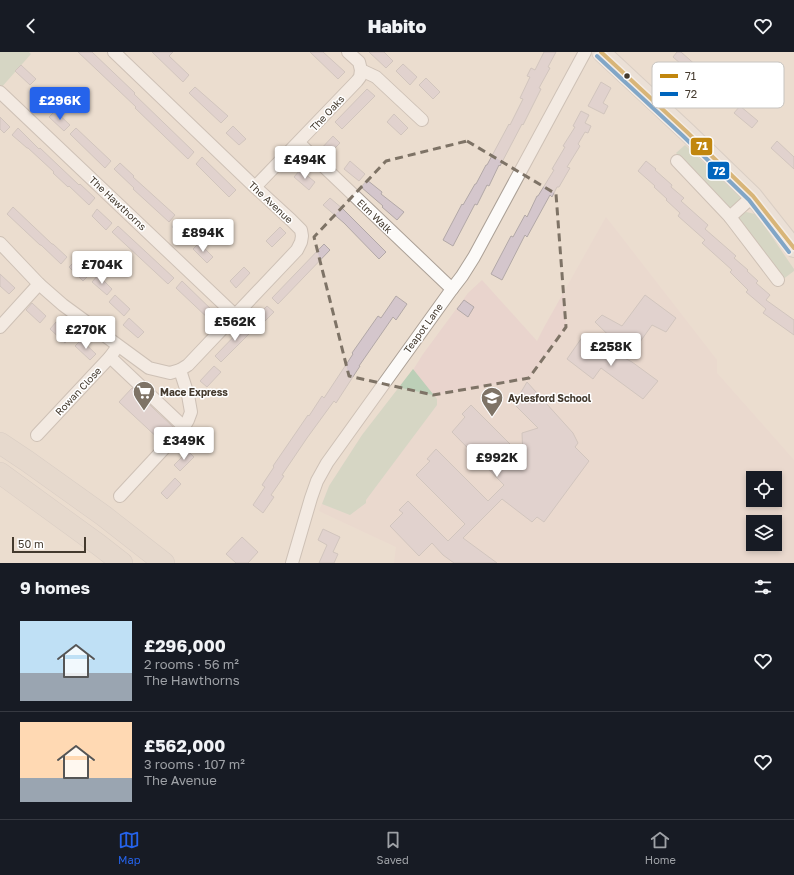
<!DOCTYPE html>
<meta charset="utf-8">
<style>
:root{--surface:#171b24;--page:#242831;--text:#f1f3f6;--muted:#9ea1a6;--line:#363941;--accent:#2563eb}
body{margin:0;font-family:"Golos Text",sans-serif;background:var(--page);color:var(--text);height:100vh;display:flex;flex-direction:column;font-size:15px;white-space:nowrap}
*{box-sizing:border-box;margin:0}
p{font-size:13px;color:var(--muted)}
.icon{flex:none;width:22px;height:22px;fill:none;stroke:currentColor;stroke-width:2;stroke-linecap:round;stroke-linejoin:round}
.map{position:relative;height:511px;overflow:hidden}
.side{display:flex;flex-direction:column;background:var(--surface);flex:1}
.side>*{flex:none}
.tools{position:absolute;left:746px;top:419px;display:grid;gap:8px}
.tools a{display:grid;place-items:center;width:36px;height:36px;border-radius:0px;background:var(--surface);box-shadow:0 2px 6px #0003;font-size:20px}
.scale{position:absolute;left:12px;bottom:10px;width:74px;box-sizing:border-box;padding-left:4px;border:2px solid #443a2e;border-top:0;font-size:11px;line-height:14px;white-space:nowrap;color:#443a2e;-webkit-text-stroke:3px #fff;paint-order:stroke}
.price{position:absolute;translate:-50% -34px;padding:0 9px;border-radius:4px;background:#fff;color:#222;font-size:13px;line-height:26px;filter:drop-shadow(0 1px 2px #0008)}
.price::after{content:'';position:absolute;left:50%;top:24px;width:12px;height:9px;margin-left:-6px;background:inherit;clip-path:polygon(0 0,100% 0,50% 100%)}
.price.current{background:var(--accent);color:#fff}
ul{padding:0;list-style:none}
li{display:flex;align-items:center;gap:12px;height:100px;padding:0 20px}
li+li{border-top:1px solid var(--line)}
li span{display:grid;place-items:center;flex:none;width:112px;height:80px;border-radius:0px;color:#555}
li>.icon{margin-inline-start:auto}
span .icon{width:48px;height:48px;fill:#fffc;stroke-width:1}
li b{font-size:17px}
h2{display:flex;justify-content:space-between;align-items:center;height:48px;padding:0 20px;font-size:17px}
header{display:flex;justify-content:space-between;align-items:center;height:52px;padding:0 20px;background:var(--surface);font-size:18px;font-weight:800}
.dock{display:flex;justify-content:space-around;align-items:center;height:56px;border-top:1px solid var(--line);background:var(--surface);font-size:11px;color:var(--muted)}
.dock a{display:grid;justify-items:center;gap:2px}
.dock .current{color:var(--accent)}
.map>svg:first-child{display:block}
</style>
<header><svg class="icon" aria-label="back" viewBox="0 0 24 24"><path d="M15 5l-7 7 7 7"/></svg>Habito<svg class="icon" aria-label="heart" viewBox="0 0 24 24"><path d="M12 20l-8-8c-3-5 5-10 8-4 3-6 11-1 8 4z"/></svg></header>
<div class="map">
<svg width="794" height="511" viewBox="0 0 794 511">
<rect width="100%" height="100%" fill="#ebddcf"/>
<path fill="#e9d4cd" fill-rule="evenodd" d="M 606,165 L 717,308 L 717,321 L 794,408 L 794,511 L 394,511 L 396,495 L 319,459 L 329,434 L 362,383 L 413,318 L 423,302 L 468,241 L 482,228 L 537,289 L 543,277 ZM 753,426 L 775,426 L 775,448 L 753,448 ZM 753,470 L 775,470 L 775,492 L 753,492 Z"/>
<g fill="#bccfb7">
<path d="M 0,0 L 29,0 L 31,2 L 0,37 Z"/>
<path d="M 685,93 L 743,147 L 732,158 L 726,156 L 676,101 Z"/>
<path d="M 746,160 L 755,162 L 759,166 L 794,217 L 794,219 L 782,228 L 738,171 L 739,164 Z"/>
<path d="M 413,317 L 437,347 L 437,353 L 366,448 L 366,451 L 350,463 L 322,452 L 329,434 L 362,383 Z"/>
</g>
<g fill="#d4c6cc" stroke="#b2a8a7">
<path d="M 78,0 L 92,0 L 135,41 L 134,42 L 194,100 L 188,107 L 135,56 L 136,55 Z"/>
<path d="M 152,0 L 173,0 L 169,4 L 189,23 L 183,30 Z"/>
<path d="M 310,0 L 323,0 L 345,20 L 338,27 Z"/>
<path d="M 369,0 L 384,0 L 393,9 L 386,16 Z"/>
<path d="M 544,0 L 556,0 L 548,15 L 550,16 L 539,36 L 541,37 L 523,73 L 522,72 L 500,114 L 499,113 L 489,134 L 487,133 L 477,153 L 475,152 L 453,194 L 443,188 L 462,152 L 463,153 L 475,132 L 476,132 L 486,113 L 487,113 L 509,72 L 510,73 L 523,47 L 520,46 L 530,25 L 527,24 L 531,16 L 535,18 Z"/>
<path d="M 677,0 L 681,0 L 699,16 L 700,15 L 738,49 L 732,55 L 691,19 L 690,20 L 673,5 Z"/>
<path d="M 403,12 L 417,25 L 410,33 L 396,19 Z"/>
<path d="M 21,13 L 36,27 L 30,33 L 15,19 Z"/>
<path d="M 426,26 L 440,40 L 433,47 L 419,33 Z"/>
<path d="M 601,30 L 611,36 L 603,51 L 608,54 L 604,62 L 588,54 Z"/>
<path d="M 195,35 L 228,64 L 221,71 L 189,41 Z"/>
<path d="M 36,37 L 51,51 L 45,57 L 30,43 Z"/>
<path d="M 367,37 L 375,44 L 342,77 L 335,70 Z"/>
<path d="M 740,54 L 758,69 L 752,76 L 734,61 Z"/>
<path d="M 55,59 L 70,73 L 64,79 L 49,65 Z"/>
<path d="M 581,59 L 589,63 L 585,71 L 591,74 L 588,81 L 585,80 L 578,92 L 580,94 L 567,115 L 570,116 L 559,135 L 557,135 L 552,145 L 550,143 L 527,185 L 525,183 L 502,228 L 491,222 L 511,184 L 513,185 L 525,163 L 527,165 L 537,144 L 538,144 L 554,118 L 552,117 L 565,95 L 563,94 L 575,75 L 573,74 Z"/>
<path d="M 394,62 L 408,76 L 401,83 L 387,70 Z"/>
<path d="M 0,65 L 10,75 L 4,81 L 0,77 Z"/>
<path d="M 233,74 L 246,87 L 239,93 L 226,81 Z"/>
<path d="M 18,76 L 39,97 L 40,96 L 79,133 L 80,132 L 95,146 L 89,153 L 69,134 L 68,135 L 53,121 L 54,120 L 28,96 L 27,96 L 12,83 Z"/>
<path d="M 76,76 L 111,109 L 105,116 L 70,82 Z"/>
<path d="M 333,84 L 340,91 L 326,105 L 319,99 Z"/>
<path d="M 777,89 L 794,105 L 794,117 L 771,96 Z"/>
<path d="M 202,105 L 236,138 L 229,145 L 196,112 Z"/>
<path d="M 350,109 L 365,122 L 359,129 L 344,117 Z"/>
<path d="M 646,109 L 656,117 L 655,118 L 672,133 L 671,135 L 684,146 L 681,149 L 708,173 L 705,177 L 736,204 L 734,206 L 748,218 L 747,219 L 758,229 L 756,231 L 770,243 L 766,248 L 794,268 L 794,283 L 763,261 L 766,257 L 746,240 L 748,238 L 730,220 L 732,218 L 702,191 L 705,188 L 678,164 L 680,161 L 666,148 L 667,147 L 654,135 L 655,134 L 638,119 Z"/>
<path d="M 120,111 L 134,124 L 133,125 L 175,163 L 169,170 L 133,137 L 134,136 L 114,117 Z"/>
<path d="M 300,118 L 315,130 L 309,138 L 294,125 Z"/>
<path d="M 367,128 L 382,140 L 381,142 L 404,160 L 397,168 L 382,155 L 383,154 L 361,135 Z"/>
<path d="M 330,146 L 343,157 L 386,200 L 379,207 L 344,171 L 323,153 Z"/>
<path d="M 13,155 L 52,192 L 53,192 L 67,205 L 61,212 L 41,193 L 40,193 L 7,162 Z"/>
<path d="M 97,157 L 112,171 L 106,178 L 92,164 Z"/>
<path d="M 178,168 L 193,182 L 187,188 L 172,175 Z"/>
<path d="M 118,174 L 174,226 L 168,232 L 112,180 Z"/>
<path d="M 280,175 L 286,181 L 272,195 L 266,189 Z"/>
<path d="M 199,191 L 213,205 L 207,211 L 193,197 Z"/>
<path d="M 324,192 L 330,198 L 278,252 L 272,246 Z"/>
<path d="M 75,209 L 89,223 L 83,229 L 69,215 Z"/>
<path d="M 244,215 L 250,221 L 236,236 L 230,229 Z"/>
<path d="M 0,222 L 15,236 L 9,242 L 0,234 Z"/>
<path d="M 98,223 L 112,237 L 107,243 L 92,230 Z"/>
<path d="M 182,229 L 217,263 L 211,269 L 176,236 Z"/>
<path d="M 115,243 L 130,257 L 124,264 L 109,250 Z"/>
<path d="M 645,243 L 676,266 L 666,280 L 652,273 L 630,304 L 595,270 L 602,263 L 622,274 Z"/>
<path d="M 396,244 L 407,252 L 396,268 L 393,265 L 359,314 L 360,314 L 336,351 L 334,349 L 307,386 L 282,423 L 284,424 L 271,443 L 274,445 L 263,461 L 253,453 L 265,435 L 262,433 L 274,415 L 273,414 L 308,363 L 309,364 L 322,344 L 324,346 L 353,302 L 352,301 L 378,264 L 381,266 Z"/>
<path d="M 464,248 L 474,255 L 468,265 L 457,257 Z"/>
<path d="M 32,251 L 46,264 L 40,271 L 26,258 Z"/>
<path d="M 267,254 L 274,260 L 259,275 L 253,268 Z"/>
<path d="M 129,266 L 144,280 L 138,286 L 123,273 Z"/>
<path d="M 56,270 L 71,284 L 65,291 L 50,277 Z"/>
<path d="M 248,270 L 255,276 L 221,310 L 215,304 Z"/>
<path d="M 583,284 L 632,310 L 658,329 L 643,347 L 601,316 L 593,327 L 567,307 Z"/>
<path d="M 81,288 L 96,302 L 90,308 L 75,294 Z"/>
<path d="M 214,314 L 221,320 L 207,335 L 200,329 Z"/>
<path d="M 527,330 L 573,381 L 578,391 L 575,395 L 589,409 L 544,470 L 537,465 L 532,470 L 502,447 L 463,486 L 497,511 L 454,511 L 443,503 L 432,491 L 419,504 L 390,474 L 403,461 L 399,458 L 408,449 L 448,489 L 465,472 L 416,423 L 430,409 L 427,407 L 436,397 L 488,449 L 504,433 L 452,380 L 465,365 L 462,362 L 471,353 L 523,405 L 522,381 L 538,376 L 514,352 Z"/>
<path d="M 132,336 L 173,375 L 161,389 L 119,350 Z"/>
<path d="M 203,376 L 210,382 L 195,397 L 189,391 Z"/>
<path d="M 188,399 L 194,405 L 180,419 L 174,413 Z"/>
<path d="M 175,426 L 181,432 L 167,447 L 161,441 Z"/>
<path d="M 323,477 L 340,485 L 333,500 L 338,502 L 334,511 L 319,511 L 327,493 L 318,488 Z"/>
<path d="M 242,485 L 258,500 L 248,511 L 236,511 L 226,502 Z"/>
</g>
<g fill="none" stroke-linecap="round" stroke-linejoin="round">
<g stroke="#aba096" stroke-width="14">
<g id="minor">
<path d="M 348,0 L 359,10 L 361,18 L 376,25 L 422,68"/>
<path d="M 0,40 L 235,263"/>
<path d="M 299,91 L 452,237"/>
<path d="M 677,109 L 730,165 L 778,228"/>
<path d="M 255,135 L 357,29 L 360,25 L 361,18"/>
<path d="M 730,165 L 753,144"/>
<path d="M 0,191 L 39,232 L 63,253 L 149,316 L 170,321 L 180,318 L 188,313 L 297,198 L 301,190 L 302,184 L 301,178 L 291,168 L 255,135 L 114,0"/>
<path d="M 0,275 L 39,232"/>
<path d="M 110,305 L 184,375"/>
<path d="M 37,383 L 110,305 L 118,294"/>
<path d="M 120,444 L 184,375 L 188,368 L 191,360 L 188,343 L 180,318"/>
<path d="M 292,511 L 311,446 L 317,429 L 327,411 L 452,237 L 462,224 L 474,205 L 585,0"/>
</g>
</g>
<g stroke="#c4bdb5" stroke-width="20">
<path id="primary" d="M 601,0 L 687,80 L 753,144 L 794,196"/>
</g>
<g stroke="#c4bdb5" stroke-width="22">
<g id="motorway">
<path d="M 0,391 L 27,409 L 104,464 L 164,511"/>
<path d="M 0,421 L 99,493 L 122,511"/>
</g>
</g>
<use href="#minor" stroke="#fcfaf8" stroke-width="12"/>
<use href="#primary" stroke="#ece4dd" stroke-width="18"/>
<use href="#motorway" stroke="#e1d4ca" stroke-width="21"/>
<g stroke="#fff" stroke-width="7">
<path id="bus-1" d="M 601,0 L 687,80 L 753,144 L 794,196"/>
</g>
<g stroke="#fff" stroke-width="7">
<path id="bus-2" d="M 597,4 L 683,84 L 749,148 L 789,200"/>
</g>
<use href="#bus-1" stroke="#c1860e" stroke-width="4"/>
<use href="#bus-2" stroke="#0065bd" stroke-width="4"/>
</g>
<path d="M0 0H794V511H0ZM 467,89 L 556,142 L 566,275 L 529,326 L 433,343 L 349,324 L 314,185 L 386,109 Z" fill="#ebddcf" fill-opacity=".55" fill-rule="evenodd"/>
<path fill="none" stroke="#7e7366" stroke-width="3" stroke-dasharray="8 5" stroke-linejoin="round" d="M 467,89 L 556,142 L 566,275 L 529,326 L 433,343 L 349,324 L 314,185 L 386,109 Z"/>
<defs>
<g id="supermarket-pin" transform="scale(1.15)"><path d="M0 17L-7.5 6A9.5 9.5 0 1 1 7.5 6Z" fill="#7e7366" stroke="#fff"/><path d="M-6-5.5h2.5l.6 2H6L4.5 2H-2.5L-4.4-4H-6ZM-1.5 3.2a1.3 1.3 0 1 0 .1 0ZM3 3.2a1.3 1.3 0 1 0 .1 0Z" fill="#fff"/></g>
<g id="school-pin" transform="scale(1.15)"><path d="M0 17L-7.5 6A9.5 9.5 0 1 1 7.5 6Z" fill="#7e7366" stroke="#fff"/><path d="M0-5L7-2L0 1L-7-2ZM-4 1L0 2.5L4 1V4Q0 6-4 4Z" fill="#fff"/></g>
</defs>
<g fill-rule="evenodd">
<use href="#supermarket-pin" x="144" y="340"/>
<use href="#school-pin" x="492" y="346"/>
</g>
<circle fill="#443a2e" stroke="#fff" stroke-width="1.5" cx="627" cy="24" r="3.5"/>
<g text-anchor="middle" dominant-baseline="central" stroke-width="3" stroke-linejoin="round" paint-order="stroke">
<g font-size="10" fill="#443a2e" stroke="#fff">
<text transform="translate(327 61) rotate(-47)">The Oaks</text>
<text transform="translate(271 150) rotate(43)">The Avenue</text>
<text transform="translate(118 151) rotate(43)">The Hawthorns</text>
<text transform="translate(375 164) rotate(44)">Elm Walk</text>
<text transform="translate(423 276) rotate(-54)">Teapot Lane</text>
<text transform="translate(78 339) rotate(-47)">Rowan Close</text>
</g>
<g font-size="10" font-weight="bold" fill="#443a2e" stroke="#fff" text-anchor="start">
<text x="160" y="340">Mace Express</text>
<text x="508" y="346">Aylesford School</text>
</g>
</g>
<rect x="652" y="10" width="132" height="46" rx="6" fill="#fff" stroke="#c7c4c0" stroke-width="1"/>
<rect x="660" y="22" width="18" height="4" fill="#c1860e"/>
<rect x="660" y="40" width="18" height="4" fill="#0065bd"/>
<g font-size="11" fill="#443a2e">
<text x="685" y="28">71</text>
<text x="685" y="46">72</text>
</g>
<g stroke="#fff" stroke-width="1.5">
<rect x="690" y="85" width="23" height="19" rx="4" fill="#c1860e"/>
<rect x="707" y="109" width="23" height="19" rx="4" fill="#0065bd"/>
</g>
<g font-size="11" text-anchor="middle" font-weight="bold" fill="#fff">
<text x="702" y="98">71</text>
<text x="719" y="123">72</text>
</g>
</svg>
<div class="tools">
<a><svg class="icon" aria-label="locate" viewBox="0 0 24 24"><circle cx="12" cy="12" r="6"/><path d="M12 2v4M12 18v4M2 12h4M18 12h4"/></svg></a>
<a><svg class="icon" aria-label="layers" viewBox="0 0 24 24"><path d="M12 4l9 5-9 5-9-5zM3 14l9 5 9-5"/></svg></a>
</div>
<div class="scale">50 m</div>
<b class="price current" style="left:60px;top:69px">£296K</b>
<b class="price" style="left:305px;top:128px">£494K</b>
<b class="price" style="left:203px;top:201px">£894K</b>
<b class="price" style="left:102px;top:233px">£704K</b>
<b class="price" style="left:235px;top:290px">£562K</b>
<b class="price" style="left:86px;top:298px">£270K</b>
<b class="price" style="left:611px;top:315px">£258K</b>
<b class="price" style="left:184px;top:409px">£349K</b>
<b class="price" style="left:497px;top:426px">£992K</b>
</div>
<section class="side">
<h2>9 homes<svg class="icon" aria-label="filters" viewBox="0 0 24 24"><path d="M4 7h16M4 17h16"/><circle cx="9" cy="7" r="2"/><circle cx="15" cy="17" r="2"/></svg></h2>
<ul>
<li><span style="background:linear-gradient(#bfe0f5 65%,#9aa5b1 0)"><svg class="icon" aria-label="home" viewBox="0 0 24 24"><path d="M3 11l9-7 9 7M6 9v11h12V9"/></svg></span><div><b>£296,000</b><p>2 rooms · 56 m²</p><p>The Hawthorns</p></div><svg class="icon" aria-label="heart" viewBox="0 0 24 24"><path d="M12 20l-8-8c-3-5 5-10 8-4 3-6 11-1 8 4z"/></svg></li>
<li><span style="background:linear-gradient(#ffd9b3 70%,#9aa5b1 0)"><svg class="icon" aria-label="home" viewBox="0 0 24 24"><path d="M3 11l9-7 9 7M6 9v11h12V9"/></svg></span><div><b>£562,000</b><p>3 rooms · 107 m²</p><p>The Avenue</p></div><svg class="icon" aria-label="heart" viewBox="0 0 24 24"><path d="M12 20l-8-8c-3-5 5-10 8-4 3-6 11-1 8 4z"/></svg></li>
</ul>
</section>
<nav class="dock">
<a class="current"><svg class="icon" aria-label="map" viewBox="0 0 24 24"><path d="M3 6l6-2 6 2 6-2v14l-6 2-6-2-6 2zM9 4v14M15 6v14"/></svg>Map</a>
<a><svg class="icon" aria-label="saved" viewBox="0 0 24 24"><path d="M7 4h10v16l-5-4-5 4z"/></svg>Saved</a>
<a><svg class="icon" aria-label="home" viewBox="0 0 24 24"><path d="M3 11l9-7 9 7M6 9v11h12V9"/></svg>Home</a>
</nav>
